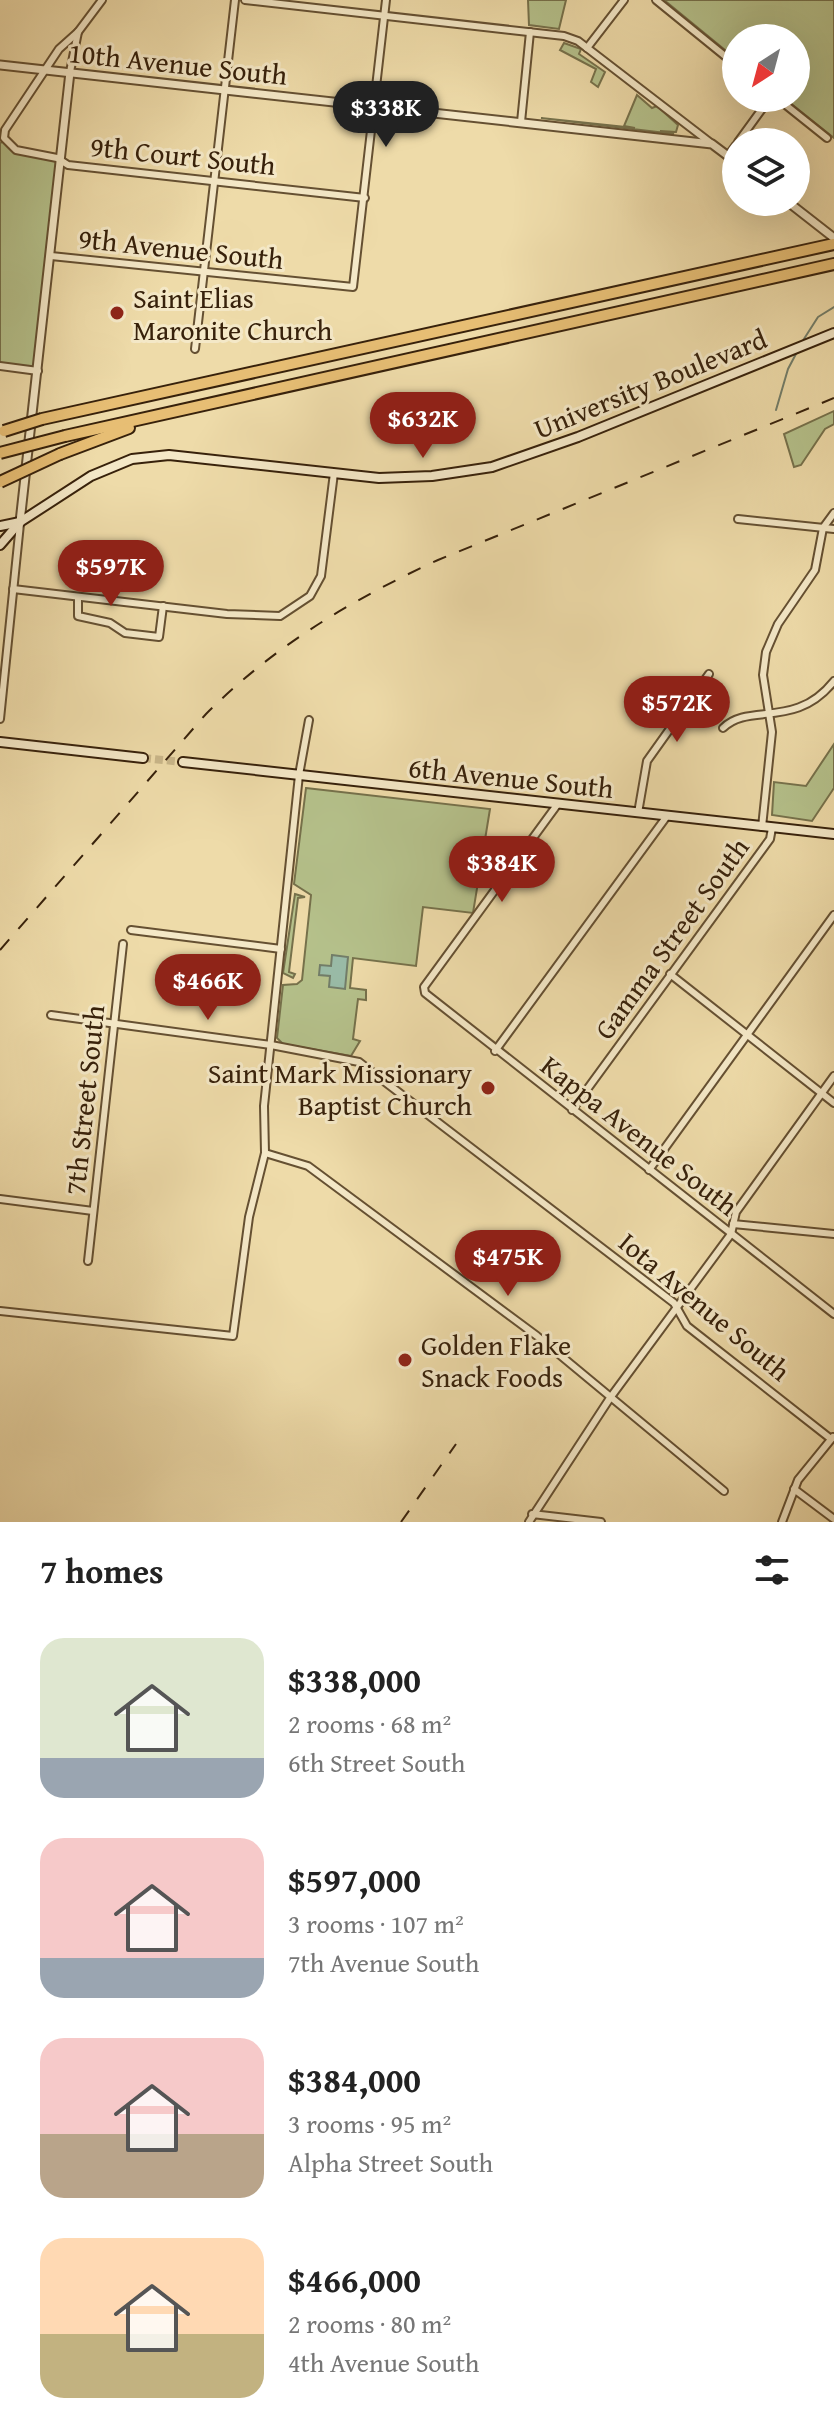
<!DOCTYPE html>
<meta charset="utf-8">
<style>
:root{--surface:#fff;--page:#f6f6f6;--text:#222;--muted:#767676;--accent:#8f2418}
body{margin:0;font-family:"Gentium Book Plus",serif;background:var(--page);color:var(--text);height:100vh;display:flex;flex-direction:column;font-size:30px;white-space:nowrap}
*{box-sizing:border-box;margin:0}
p{font-size:26px;color:var(--muted)}
.icon{flex:none;width:44px;height:44px;fill:none;stroke:currentColor;stroke-width:2;stroke-linecap:round;stroke-linejoin:round}
.map{position:relative;height:1522px;overflow:hidden}
.side{display:flex;flex-direction:column;background:var(--surface);flex:1}
.side>*{flex:none}
.needle{width:52px;rotate:216deg}
.buttons{position:absolute;left:722px;top:24px;display:grid;gap:16px}
.buttons a{display:grid;place-items:center;width:88px;height:88px;border-radius:50%;background:var(--surface);box-shadow:0 8px 32px #0002;font-size:40px}
.price{position:absolute;translate:-50% -68px;padding:0 18px;border-radius:28px;background:var(--accent);color:#fff;font-size:26px;line-height:52px;filter:drop-shadow(0 2px 4px #0008)}
.price::after{content:'';position:absolute;left:50%;top:48px;width:24px;height:18px;margin-left:-12px;background:inherit;clip-path:polygon(0 0,100% 0,50% 100%)}
.price.current{background:#222;color:#fff}
ul{padding:0;list-style:none}
li{display:flex;align-items:center;gap:24px;height:200px;padding:0 40px}
li span{display:grid;place-items:center;flex:none;width:224px;height:160px;border-radius:24px;color:#555}
li>.icon{margin-inline-start:auto}
span .icon{width:96px;height:96px;fill:#fffc;stroke-width:1}
li b{font-size:34px}
h2{display:flex;justify-content:space-between;align-items:center;height:96px;padding:0 40px;font-size:34px}
.map>svg:first-child{display:block}
</style>
<div class="map">
<svg width="834" height="1522" viewBox="0 0 834 1522">
<rect width="100%" height="100%" fill="#eedba9"/>
<filter id="stains"><feTurbulence type="fractalNoise" baseFrequency=".0025" numOctaves="4"/><feColorMatrix values="0 0 0 0 .2 0 0 0 0 .09 0 0 0 0 .02 0 0 0 .5 -.17"/></filter>
<radialGradient id="worn" r=".72"><stop offset=".6" stop-color="#630" stop-opacity="0"/><stop offset="1" stop-color="#630" stop-opacity=".3"/></radialGradient>
<g fill="#b5c18b" stroke="#76714b" stroke-width="2">
<path d="M 528,0 L 566,0 L 559,29 L 529,25 Z"/>
<path d="M 664,0 L 834,0 L 834,138 L 784,98 L 796,98 L 796,38 L 736,38 L 736,59 Z"/>
<path d="M 564,43 L 581,49 L 579,54 L 605,72 L 598,87 L 591,82 L 596,69 L 560,50 Z"/>
<path d="M 637,95 L 652,108 L 657,106 L 678,125 L 676,132 L 660,131 L 674,134 L 541,118 L 635,128 L 624,126 Z"/>
<path d="M 4,138 L 11,147 L 62,160 L 38,371 L 0,366 L 0,144 Z"/>
<path d="M 834,411 L 834,424 L 825,429 L 801,465 L 794,467 L 784,434 Z"/>
<path d="M 834,744 L 834,788 L 812,821 L 772,815 L 774,782 L 806,786 Z"/>
<path d="M 306,788 L 490,809 L 473,913 L 423,907 L 416,966 L 353,958 L 350,988 L 366,990 L 366,1000 L 358,999 L 353,1039 L 360,1041 L 351,1056 L 283,1044 L 277,1038 L 283,985 L 297,984 L 302,980 L 311,895 L 294,884 Z"/>
<path d="M 295,894 L 305,897 L 298,898 L 289,972 L 295,974 L 293,978 L 283,973 Z"/>
</g>
<path fill="#99bba7" stroke="#727d69" stroke-width="2" d="M 332,955 L 348,957 L 345,989 L 329,987 L 330,976 L 319,975 L 320,965 L 331,966 Z"/>
<g fill="none" stroke-linecap="round" stroke-linejoin="round">
<g stroke="#727d69" stroke-width="2">
<path d="M 802,342 L 818,317 L 834,307"/>
<path d="M 776,410 L 788,369 L 797,352"/>
</g>
<path stroke="#c9b689" stroke-width="8" stroke-dasharray="8 4" stroke-linecap="butt" d="M 143,758 L 183,762"/>
<g stroke="#655032" stroke-width="10">
<g id="minor">
<path d="M 102,0 L 78,32 L 59,49 L 5,130 L 4,138 L 16,150 L 57,158 L 68,165 L 365,198"/>
<path d="M 245,0 L 564,36 L 578,41 L 712,144"/>
<path d="M 656,0 L 736,65"/>
<path d="M 587,48 L 624,0"/>
<path d="M 70,72 L 78,32"/>
<path d="M 777,98 L 827,138"/>
<path d="M 521,122 L 530,32"/>
<path d="M 738,142 L 770,98"/>
<path d="M 728,156 L 736,145"/>
<path d="M 51,256 L 353,287 L 386,0"/>
<path d="M 195,349 L 235,0"/>
<path d="M 0,366 L 38,371"/>
<path d="M 738,519 L 834,529"/>
<path d="M 13,589 L 227,614 L 280,616 L 310,596 L 321,576 L 334,473"/>
<path d="M 78,597 L 78,616 L 110,623 L 125,633 L 159,637 L 163,606"/>
<path d="M 0,719 L 20,524"/>
<path d="M 723,728 C 749,702 795,730 834,681"/>
<path d="M 557,805 L 424,987 L 425,993 L 834,1314"/>
<path d="M 638,813 L 647,761 L 709,674"/>
<path d="M 762,827 L 772,732 L 763,675 L 766,652 L 778,624 L 815,570 L 823,528 L 834,513"/>
<path d="M 131,930 L 281,949"/>
<path d="M 670,974 L 834,1103"/>
<path d="M 51,1015 L 271,1045 L 359,1062 L 674,1303 L 687,1326 L 831,1439"/>
<path d="M 495,1051 L 667,816"/>
<path d="M 572,1110 L 770,839 L 772,828"/>
<path d="M 265,1153 L 308,1166 L 537,1336 L 724,1491"/>
<path d="M 649,1170 L 834,915"/>
<path d="M 0,1199 L 93,1211"/>
<path d="M 733,1224 L 834,1234"/>
<path d="M 88,1261 L 123,944"/>
<path d="M 0,1311 L 233,1336 L 249,1217 L 265,1153 L 264,1106 L 299,775 L 309,720"/>
<path d="M 794,1489 L 834,1519"/>
<path d="M 532,1514 L 601,1522"/>
<path d="M 529,1522 L 610,1398 L 731,1234 L 736,1212 L 834,1076"/>
<path d="M 782,1522 L 798,1480 L 833,1437"/>
</g>
</g>
<g stroke="#655032" stroke-width="11">
<g id="tertiary">
<path d="M 0,65 L 712,144 L 736,162"/>
<path d="M 788,202 L 834,238"/>
<path d="M 20,522 L 70,72"/>
</g>
</g>
<g stroke="#37210b" stroke-width="12">
<g id="secondary">
<path d="M 0,526 L 20,522"/>
<path d="M 0,545 L 20,522 L 91,476 L 132,459 L 169,455 L 379,478 L 432,476 L 492,467 L 578,437 L 834,333"/>
<path d="M 0,742 L 143,758"/>
<path d="M 183,762 L 834,834"/>
</g>
</g>
<g stroke="#37210b" stroke-width="14">
<g id="motorway">
<path d="M 42,419 L 834,244"/>
<path d="M 65,436 L 834,264"/>
<path d="M 60,454 L 129,428"/>
</g>
</g>
<use href="#minor" stroke="#f4e8c7" stroke-width="6"/>
<use href="#tertiary" stroke="#f4e8c7" stroke-width="7"/>
<use href="#secondary" stroke="#f4e8c7" stroke-width="8"/>
<use href="#motorway" stroke="#e7be74" stroke-width="10"/>
<g stroke="#37210b" stroke-width="2" stroke-dasharray="14 14" stroke-linecap="butt">
<path d="M 0,950 L 206,714 C 274,646 351,600 438,560 L 834,398"/>
<path d="M 401,1522 L 456,1444"/>
</g>
<g stroke="#37210b" stroke-width="14" stroke-linecap="butt">
<g id="motorway-bridge">
<path d="M 4,431 L 42,419"/>
<path d="M 0,453 L 65,436"/>
<path d="M 0,482 L 60,454"/>
</g>
</g>
<use href="#motorway-bridge" stroke="#e7be74" stroke-width="10"/>
</g>
<g fill="#8f2418" stroke="#f4e8c7" stroke-width="3">
<circle cx="117" cy="313" r="8"/>
<circle cx="488" cy="1088" r="8"/>
<circle cx="405" cy="1360" r="8"/>
</g>
<g text-anchor="middle" dominant-baseline="central" stroke-width="6" stroke-linejoin="round" paint-order="stroke">
<g font-size="28" fill="#37210b" stroke="#f4e8c7">
<text transform="translate(178 63) rotate(6)">10th Avenue South</text>
<text transform="translate(183 155) rotate(6)">9th Court South</text>
<text transform="translate(181 248) rotate(6)">9th Avenue South</text>
<text transform="translate(650 383) rotate(-22)">University Boulevard</text>
<text transform="translate(511 777) rotate(6)">6th Avenue South</text>
<text transform="translate(671 938) rotate(-54)">Gamma Street South</text>
<text transform="translate(84 1100) rotate(-84)">7th Street South</text>
<text transform="translate(640 1135) rotate(38)">Kappa Avenue South</text>
<text transform="translate(705 1306) rotate(40)">Iota Avenue South</text>
</g>
<g font-size="28" fill="#37210b" stroke="#f4e8c7" text-anchor="start">
<text x="133" y="297">Saint Elias<tspan x="133" dy="32">Maronite Church</tspan></text>
<text x="472" y="1072" text-anchor="end">Saint Mark Missionary<tspan x="472" dy="32">Baptist Church</tspan></text>
<text x="421" y="1344">Golden Flake<tspan x="421" dy="32">Snack Foods</tspan></text>
</g>
</g>
<rect width="100%" height="100%" filter="url(#stains)"/>
<rect width="100%" height="100%" fill="url(#worn)"/>
</svg>
<div class="buttons">
<a><svg class="needle" viewBox="-14 -14 28 28"><path d="M0-13l5 13h-10z" fill="#e53935"/><path d="M0 13l5-13h-10z" fill="#767676"/></svg></a>
<a><svg class="icon" aria-label="layers" viewBox="0 0 24 24"><path d="M12 4l9 5-9 5-9-5zM3 14l9 5 9-5"/></svg></a>
</div>
<b class="price current" style="left:386px;top:149px">$338K</b>
<b class="price" style="left:423px;top:460px">$632K</b>
<b class="price" style="left:111px;top:608px">$597K</b>
<b class="price" style="left:677px;top:744px">$572K</b>
<b class="price" style="left:502px;top:904px">$384K</b>
<b class="price" style="left:208px;top:1022px">$466K</b>
<b class="price" style="left:508px;top:1298px">$475K</b>
</div>
<section class="side">
<h2>7 homes<svg class="icon" aria-label="filters" viewBox="0 0 24 24"><path d="M4 7h16M4 17h16"/><circle cx="9" cy="7" r="2"/><circle cx="15" cy="17" r="2"/></svg></h2>
<ul>
<li><span style="background:linear-gradient(#dfe7d0 75%,#9aa5b1 0)"><svg class="icon" aria-label="home" viewBox="0 0 24 24"><path d="M3 11l9-7 9 7M6 9v11h12V9"/></svg></span><div><b>$338,000</b><p>2 rooms · 68 m²</p><p>6th Street South</p></div></li>
<li><span style="background:linear-gradient(#f6c9c9 75%,#9aa5b1 0)"><svg class="icon" aria-label="home" viewBox="0 0 24 24"><path d="M3 11l9-7 9 7M6 9v11h12V9"/></svg></span><div><b>$597,000</b><p>3 rooms · 107 m²</p><p>7th Avenue South</p></div></li>
<li><span style="background:linear-gradient(#f6c9c9 60%,#b9a48a 0)"><svg class="icon" aria-label="home" viewBox="0 0 24 24"><path d="M3 11l9-7 9 7M6 9v11h12V9"/></svg></span><div><b>$384,000</b><p>3 rooms · 95 m²</p><p>Alpha Street South</p></div></li>
<li><span style="background:linear-gradient(#ffd9b3 60%,#c2b280 0)"><svg class="icon" aria-label="home" viewBox="0 0 24 24"><path d="M3 11l9-7 9 7M6 9v11h12V9"/></svg></span><div><b>$466,000</b><p>2 rooms · 80 m²</p><p>4th Avenue South</p></div></li>
</ul>
</section>
